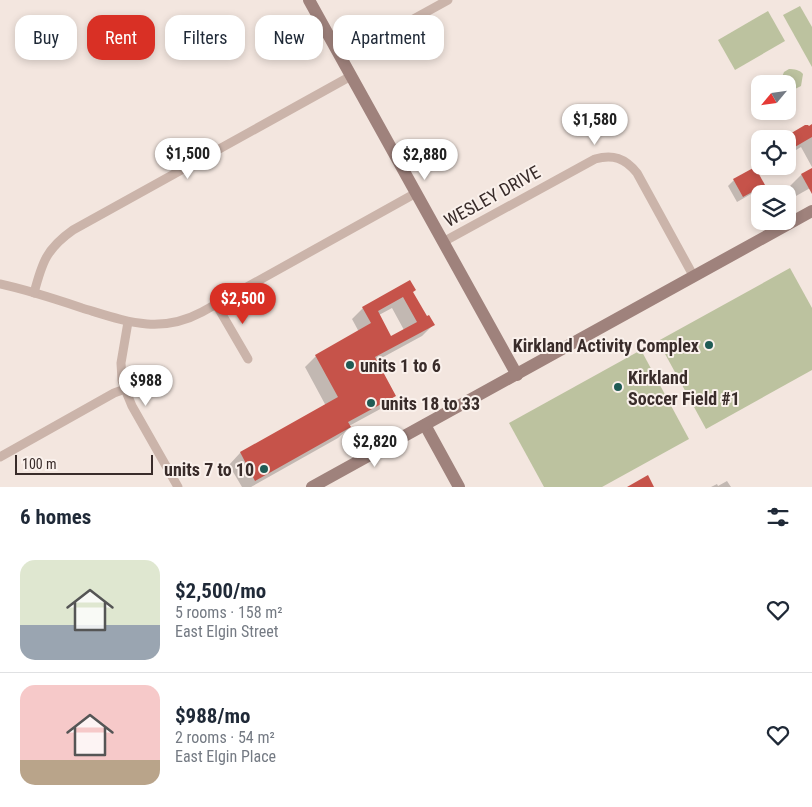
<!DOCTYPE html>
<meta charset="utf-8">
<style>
:root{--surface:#fff;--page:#f6f6f7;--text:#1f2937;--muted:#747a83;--line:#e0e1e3;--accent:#d93025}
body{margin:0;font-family:"Roboto Condensed",sans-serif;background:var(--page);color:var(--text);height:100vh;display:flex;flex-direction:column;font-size:19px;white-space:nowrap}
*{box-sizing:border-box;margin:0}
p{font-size:16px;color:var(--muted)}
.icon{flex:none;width:28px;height:28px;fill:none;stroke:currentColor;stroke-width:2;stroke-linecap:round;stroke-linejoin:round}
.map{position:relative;height:487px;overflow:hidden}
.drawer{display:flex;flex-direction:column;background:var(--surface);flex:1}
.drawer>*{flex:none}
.top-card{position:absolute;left:15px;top:15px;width:500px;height:45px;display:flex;gap:10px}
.needle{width:32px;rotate:241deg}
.fabs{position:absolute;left:751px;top:75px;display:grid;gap:10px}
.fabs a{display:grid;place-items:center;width:45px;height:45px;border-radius:10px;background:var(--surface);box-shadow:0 2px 8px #0003;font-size:25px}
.scale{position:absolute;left:15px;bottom:12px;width:138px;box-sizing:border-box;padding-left:5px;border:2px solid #392c2a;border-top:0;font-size:14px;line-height:18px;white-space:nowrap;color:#392c2a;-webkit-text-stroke:4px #faf1ec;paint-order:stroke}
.price{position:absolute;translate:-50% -42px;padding:0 11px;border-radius:18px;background:#fff;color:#222;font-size:16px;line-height:32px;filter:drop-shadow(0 1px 2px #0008)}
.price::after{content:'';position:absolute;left:50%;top:30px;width:15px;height:11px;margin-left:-8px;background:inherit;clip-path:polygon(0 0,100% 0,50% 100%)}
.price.current{background:var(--accent);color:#fff}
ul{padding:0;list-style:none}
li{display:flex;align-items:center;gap:15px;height:125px;padding:0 20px}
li+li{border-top:1px solid var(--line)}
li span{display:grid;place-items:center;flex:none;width:140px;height:100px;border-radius:15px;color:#555}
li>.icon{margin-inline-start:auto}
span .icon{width:60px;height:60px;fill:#fffc;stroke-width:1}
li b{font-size:21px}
h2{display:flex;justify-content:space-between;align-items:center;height:60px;padding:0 20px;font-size:21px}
.chip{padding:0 18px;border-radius:15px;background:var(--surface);box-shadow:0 2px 8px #0003;font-size:18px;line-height:45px}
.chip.current{background:var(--accent);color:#fff}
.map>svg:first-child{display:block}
</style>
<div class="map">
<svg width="812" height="487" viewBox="0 0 812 487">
<rect width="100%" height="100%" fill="#f3e6df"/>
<g fill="#bcc29f">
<path d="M 800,6 L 812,27 L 812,67 L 783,15 Z"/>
<path d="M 768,11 L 785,41 L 735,70 L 718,40 Z"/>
<path d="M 789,69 C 794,69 800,70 803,74 L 801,86 L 795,89 L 782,79 L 782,77 L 784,72 Z"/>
<path d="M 790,268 L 812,308 L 812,370 L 706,429 L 658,341 Z"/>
<path d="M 641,350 L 689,439 L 602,487 L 544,487 L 509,423 Z"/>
</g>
<g fill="#0003" fill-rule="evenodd">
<path d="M 806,126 L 808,128 L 812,126 L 812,167 L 801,147 L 788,155 L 788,139 L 784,139 Z"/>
<path d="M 812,169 L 812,187 L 796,196 L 790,186 L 801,175 Z"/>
<path d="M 734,180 L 764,184 L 758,190 L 737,202 L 728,186 Z"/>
<path d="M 412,293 L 426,318 L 433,325 L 422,336 L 376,361 L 395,395 L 384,407 L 349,426 L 350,427 L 338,438 L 251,487 L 242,487 L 229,465 L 240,453 L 326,406 L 305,367 L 316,356 L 359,332 L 352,319 L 363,308 ZM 392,308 L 404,330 L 391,338 L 379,315 Z"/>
<path d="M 727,481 L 731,487 L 711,487 L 717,484 L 718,486 Z"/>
</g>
<g fill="#c6534a" fill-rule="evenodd">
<path d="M 812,124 L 812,137 L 788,151 L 788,135 L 805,125 L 808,125 L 809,126 Z"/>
<path d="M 755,167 L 765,185 L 743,197 L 733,179 Z"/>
<path d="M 812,168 L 812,194 L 801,174 Z"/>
<path d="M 410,280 L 416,290 L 413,292 L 427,316 L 429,315 L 435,325 L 375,357 L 396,396 L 348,422 L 351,427 L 255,481 L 240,452 L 338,397 L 315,355 L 371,323 L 362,307 ZM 403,297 L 417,322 L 391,336 L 378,311 Z"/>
<path d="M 648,475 L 654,487 L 627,487 Z"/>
</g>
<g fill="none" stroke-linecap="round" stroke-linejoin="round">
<g stroke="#cbb4aa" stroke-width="9">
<path d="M 341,59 L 448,0"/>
<path d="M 443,242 L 595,159 C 613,154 625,158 637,173 L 694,277"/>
<path d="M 0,284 C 28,290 55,299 82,308 C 125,321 159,335 202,312 L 416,193"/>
<path d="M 34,293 C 42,263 46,249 73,230 L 351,76"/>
<path d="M 216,304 L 248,359"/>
<path d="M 128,322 L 121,363 L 122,380 L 125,389 L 132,406 L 178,487"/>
<path d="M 0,457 L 114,393 L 125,389"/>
</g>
<g stroke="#9f827c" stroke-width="12">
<path d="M 309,0 L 517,375"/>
<path d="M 425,425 L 459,487"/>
<path d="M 312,487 L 812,211"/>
</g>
</g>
<g fill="#1f5b54" stroke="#faf1ec" stroke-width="2">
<circle cx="709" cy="345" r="5"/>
<circle cx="350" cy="365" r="5"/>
<circle cx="618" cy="387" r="5"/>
<circle cx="371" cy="403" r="5"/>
<circle cx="264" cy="469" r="5"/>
</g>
<g text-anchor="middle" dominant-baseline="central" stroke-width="4" stroke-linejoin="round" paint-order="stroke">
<g font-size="18" fill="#392c2a" stroke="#faf1ec">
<text transform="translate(492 196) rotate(-29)">WESLEY DRIVE</text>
</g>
<g font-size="18" font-weight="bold" fill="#392c2a" stroke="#faf1ec" text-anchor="start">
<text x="699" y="345" text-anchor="end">Kirkland Activity Complex</text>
<text x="360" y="365">units 1 to 6</text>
<text x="628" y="377">Kirkland<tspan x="628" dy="21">Soccer Field #1</tspan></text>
<text x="381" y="403">units 18 to 33</text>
<text x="254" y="469" text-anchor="end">units 7 to 10</text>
</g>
</g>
</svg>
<div class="fabs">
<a><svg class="needle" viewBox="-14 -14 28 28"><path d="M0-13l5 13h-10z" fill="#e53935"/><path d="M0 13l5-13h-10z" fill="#747a83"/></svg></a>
<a><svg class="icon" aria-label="locate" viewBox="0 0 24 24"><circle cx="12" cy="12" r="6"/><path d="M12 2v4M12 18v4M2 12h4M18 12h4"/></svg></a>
<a><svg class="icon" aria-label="layers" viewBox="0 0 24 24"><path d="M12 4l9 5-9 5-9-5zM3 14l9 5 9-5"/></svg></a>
</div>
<div class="scale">100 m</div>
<b class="price" style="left:595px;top:146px">$1,580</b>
<b class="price" style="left:188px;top:180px">$1,500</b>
<b class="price" style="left:425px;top:181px">$2,880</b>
<b class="price current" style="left:243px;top:325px">$2,500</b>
<b class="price" style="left:146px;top:407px">$988</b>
<b class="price" style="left:375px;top:468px">$2,820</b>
<div class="top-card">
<a class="chip">Buy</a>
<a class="chip current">Rent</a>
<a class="chip">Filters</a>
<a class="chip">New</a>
<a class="chip">Apartment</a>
</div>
</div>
<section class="drawer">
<h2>6 homes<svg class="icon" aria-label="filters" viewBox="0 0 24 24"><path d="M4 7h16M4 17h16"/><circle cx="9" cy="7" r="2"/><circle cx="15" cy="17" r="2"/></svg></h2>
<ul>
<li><span style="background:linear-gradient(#dfe7d0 65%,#9aa5b1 0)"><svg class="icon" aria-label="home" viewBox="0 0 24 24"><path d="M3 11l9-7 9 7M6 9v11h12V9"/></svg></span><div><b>$2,500/mo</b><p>5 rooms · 158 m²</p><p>East Elgin Street</p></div><svg class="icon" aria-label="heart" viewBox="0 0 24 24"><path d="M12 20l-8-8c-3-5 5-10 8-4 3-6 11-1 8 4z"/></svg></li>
<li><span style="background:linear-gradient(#f6c9c9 75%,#b9a48a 0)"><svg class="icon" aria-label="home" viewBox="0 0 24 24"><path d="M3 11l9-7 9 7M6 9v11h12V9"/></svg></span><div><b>$988/mo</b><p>2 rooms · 54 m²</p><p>East Elgin Place</p></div><svg class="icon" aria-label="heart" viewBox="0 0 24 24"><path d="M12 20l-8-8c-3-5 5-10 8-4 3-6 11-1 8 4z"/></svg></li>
</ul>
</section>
